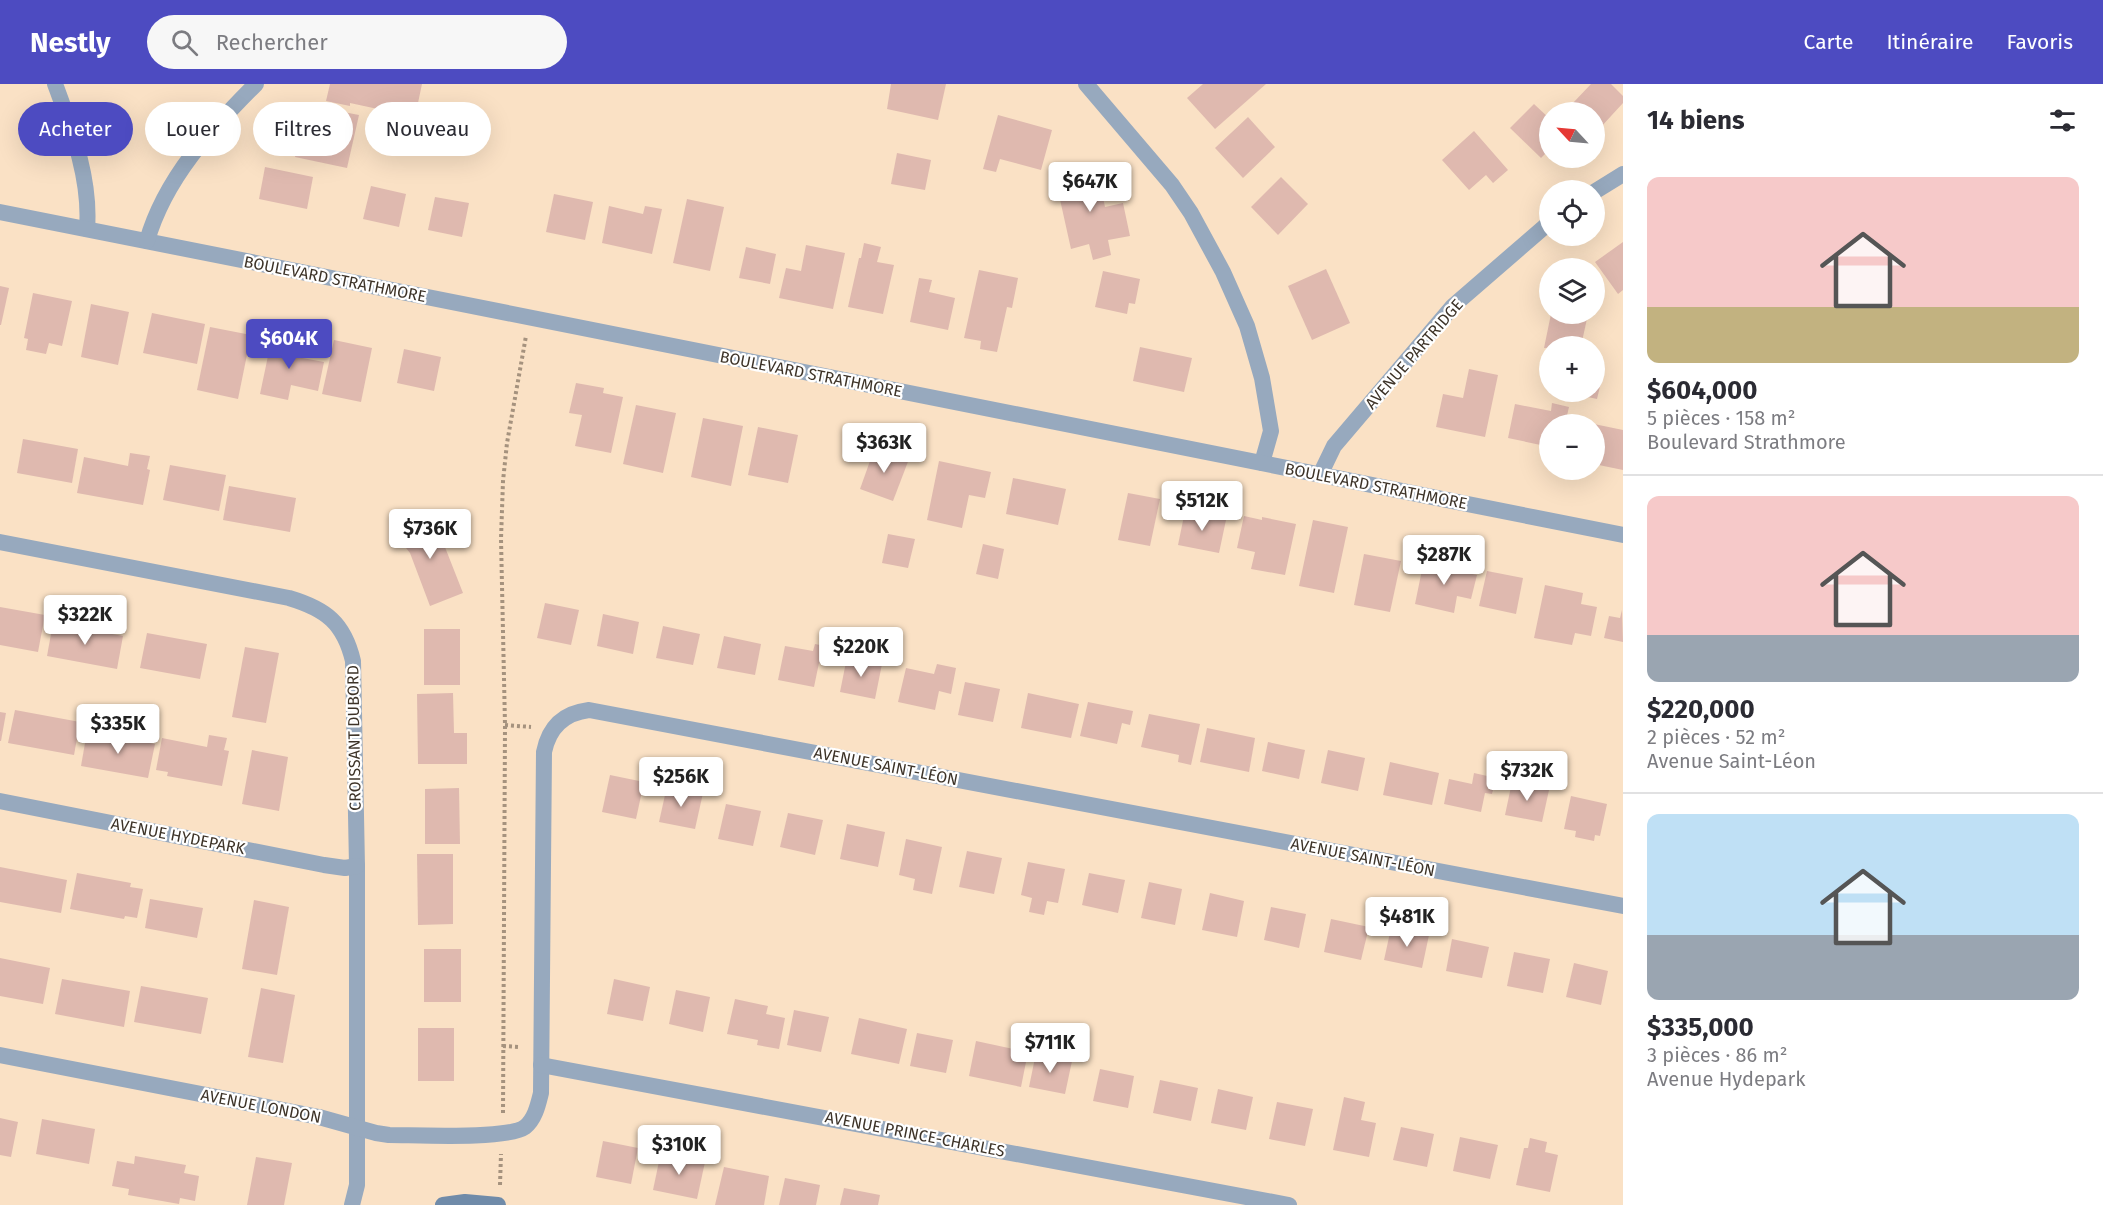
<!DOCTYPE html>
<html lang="fr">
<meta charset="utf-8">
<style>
:root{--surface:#fff;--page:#f7f7f7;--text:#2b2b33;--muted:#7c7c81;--line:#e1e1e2;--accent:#4d4bc1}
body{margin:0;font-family:"Fira Sans",sans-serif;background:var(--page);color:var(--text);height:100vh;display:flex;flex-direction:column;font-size:22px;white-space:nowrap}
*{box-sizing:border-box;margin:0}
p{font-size:20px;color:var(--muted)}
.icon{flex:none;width:33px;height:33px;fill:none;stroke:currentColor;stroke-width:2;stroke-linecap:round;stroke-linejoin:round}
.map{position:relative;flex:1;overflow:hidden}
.details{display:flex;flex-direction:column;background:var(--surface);width:480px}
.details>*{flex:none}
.banner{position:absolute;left:18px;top:18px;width:570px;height:54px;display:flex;gap:12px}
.needle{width:39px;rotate:296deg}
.buttons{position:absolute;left:1539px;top:18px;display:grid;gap:12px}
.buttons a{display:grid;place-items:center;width:66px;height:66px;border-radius:50%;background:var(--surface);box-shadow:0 6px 24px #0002;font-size:30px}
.price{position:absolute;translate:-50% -51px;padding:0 14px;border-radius:6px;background:#fff;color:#222;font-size:20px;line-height:39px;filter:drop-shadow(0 2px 3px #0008)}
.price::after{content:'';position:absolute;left:50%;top:36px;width:18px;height:14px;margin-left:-9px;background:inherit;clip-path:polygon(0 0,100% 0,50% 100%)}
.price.selected{background:var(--accent);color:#fff}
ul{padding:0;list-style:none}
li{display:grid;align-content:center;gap:12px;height:318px;padding:0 24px}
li+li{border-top:2px solid var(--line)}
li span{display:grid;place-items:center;height:186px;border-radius:12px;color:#555}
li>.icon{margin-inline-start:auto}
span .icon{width:108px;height:108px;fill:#fffc;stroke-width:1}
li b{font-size:26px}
h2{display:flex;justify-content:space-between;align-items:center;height:72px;padding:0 24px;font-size:26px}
.pill{padding:0 21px;border-radius:27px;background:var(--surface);box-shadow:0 6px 24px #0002;font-size:21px;line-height:54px}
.pill.selected{background:var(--accent);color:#fff}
header{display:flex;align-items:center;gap:36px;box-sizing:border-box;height:84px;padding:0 30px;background:var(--accent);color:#fff}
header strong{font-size:28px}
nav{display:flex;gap:33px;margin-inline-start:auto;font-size:21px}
.search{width:420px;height:54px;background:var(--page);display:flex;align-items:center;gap:15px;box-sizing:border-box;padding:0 21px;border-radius:33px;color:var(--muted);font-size:22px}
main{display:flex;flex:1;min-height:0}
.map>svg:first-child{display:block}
</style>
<header>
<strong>Nestly</strong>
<div class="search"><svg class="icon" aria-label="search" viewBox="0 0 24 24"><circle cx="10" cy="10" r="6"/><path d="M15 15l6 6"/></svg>Rechercher</div>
<nav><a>Carte</a><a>Itinéraire</a><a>Favoris</a></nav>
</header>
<main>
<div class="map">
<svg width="1623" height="1121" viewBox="0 0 1623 1121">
<rect width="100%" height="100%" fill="#fae1c5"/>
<g fill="#dfb9af">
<path d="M 330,0 L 422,0 L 415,33 L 350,19 L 350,22 L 326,17 Z"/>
<path d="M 891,0 L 946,0 L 938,36 L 887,25 Z"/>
<path d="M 1203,0 L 1266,0 L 1215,45 L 1187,14 Z"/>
<path d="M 1591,0 L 1611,0 L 1623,12 L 1623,19 L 1600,44 L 1594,39 L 1594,28 L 1584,28 L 1573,19 Z"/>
<path d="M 1534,20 L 1550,35 L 1550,65 L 1541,74 L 1510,44 Z"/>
<path d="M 307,21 L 359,31 L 347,84 L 295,73 Z"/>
<path d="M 998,31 L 1052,46 L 1041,86 L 1000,75 L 996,88 L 983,85 Z"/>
<path d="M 1248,33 L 1275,63 L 1243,94 L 1215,64 Z"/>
<path d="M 1474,47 L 1508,86 L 1493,99 L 1486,91 L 1469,106 L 1442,76 Z"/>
<path d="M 897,69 L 931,76 L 925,106 L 891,100 Z"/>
<path d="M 265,83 L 313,93 L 307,125 L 259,115 Z"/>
<path d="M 1097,84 L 1105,123 L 1123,119 L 1130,152 L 1108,156 L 1111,171 L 1093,176 L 1089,160 L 1071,165 L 1055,93 Z"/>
<path d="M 1281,93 L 1308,120 L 1278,151 L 1251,123 Z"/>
<path d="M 371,102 L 406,110 L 399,143 L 363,135 Z"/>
<path d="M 554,110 L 593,118 L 585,156 L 546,148 Z"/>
<path d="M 435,113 L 469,119 L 462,153 L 428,146 Z"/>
<path d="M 687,115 L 724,123 L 710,187 L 673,179 Z"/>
<path d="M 609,122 L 643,130 L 645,122 L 662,125 L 652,170 L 602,159 Z"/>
<path d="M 1623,158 L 1623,206 L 1618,210 L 1595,178 Z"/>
<path d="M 864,159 L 881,163 L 877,178 L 894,181 L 883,230 L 848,223 L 859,174 L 861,174 Z"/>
<path d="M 806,161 L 845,169 L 833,225 L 779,214 L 786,184 L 801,187 Z"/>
<path d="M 746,163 L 776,170 L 770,200 L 739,194 Z"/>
<path d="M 1326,185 L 1350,239 L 1312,256 L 1288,202 Z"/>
<path d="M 979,186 L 1018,194 L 1012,224 L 1007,223 L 997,268 L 980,265 L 981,257 L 964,254 Z"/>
<path d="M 1103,187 L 1140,195 L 1135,220 L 1129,219 L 1127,230 L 1095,223 Z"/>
<path d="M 919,194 L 932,196 L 929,208 L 955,214 L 948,246 L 910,238 Z"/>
<path d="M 0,202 L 9,204 L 1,241 L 0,241 Z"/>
<path d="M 33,209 L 72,217 L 62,262 L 49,259 L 46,270 L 26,266 L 28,255 L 24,254 Z"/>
<path d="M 91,220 L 129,228 L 118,281 L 81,273 Z"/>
<path d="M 152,229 L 205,240 L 197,280 L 143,269 Z"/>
<path d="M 1551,230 L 1588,230 L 1581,262 L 1544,264 Z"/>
<path d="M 210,243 L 251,251 L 238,315 L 197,306 Z"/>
<path d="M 272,253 L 300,259 L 297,273 L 324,278 L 318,307 L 291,301 L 288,316 L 260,310 Z"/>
<path d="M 334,256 L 372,264 L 361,318 L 322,310 Z"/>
<path d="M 1140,263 L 1192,274 L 1184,308 L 1133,297 Z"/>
<path d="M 404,265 L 441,273 L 434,307 L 397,299 Z"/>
<path d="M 1469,285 L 1498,291 L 1485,353 L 1436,343 L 1443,310 L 1463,314 Z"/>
<path d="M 1594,288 L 1603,290 L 1597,315 L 1578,311 L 1578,308 L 1594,308 Z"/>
<path d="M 576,299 L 604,304 L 603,309 L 623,313 L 611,369 L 575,362 L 582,331 L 569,329 Z"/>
<path d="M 1552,319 L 1569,323 L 1565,340 L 1550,340 L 1550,363 L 1508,354 L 1515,320 L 1551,327 Z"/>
<path d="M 636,321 L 676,329 L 663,389 L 623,380 Z"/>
<path d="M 703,334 L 743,342 L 731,402 L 691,393 Z"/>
<path d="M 1594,340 L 1623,346 L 1623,386 L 1594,380 Z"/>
<path d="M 758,343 L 798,351 L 788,399 L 748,391 Z"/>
<path d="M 23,355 L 78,365 L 72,399 L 17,389 Z"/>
<path d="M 875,363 L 909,375 L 893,417 L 860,405 Z"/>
<path d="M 130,369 L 150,372 L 147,385 L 150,386 L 143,421 L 77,409 L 84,373 L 128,382 Z"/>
<path d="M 939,377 L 991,388 L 985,414 L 969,411 L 962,444 L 927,436 Z"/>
<path d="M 170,381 L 226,391 L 219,427 L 163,416 Z"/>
<path d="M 1013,394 L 1066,405 L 1058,441 L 1006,430 Z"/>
<path d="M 229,402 L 296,414 L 290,448 L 223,436 Z"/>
<path d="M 1128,409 L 1160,415 L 1150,462 L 1118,456 Z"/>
<path d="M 1185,427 L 1226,436 L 1219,469 L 1178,461 Z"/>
<path d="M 423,429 L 441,453 L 463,509 L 430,522 L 410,469 L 395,450 Z"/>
<path d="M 1244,432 L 1262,436 L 1262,433 L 1296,440 L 1285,491 L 1251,485 L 1255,468 L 1237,464 Z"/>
<path d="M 1313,436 L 1348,443 L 1334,509 L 1299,502 Z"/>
<path d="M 888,450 L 915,455 L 908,484 L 882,479 Z"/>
<path d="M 983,460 L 1004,465 L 998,495 L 976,490 Z"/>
<path d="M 1364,470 L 1401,477 L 1390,528 L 1354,521 Z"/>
<path d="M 1424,476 L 1463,484 L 1463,488 L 1477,491 L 1471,515 L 1457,512 L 1454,529 L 1415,520 Z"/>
<path d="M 1487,487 L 1523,494 L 1516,530 L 1479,522 Z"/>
<path d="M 1545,501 L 1583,509 L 1581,520 L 1597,523 L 1591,552 L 1575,549 L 1572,561 L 1534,554 Z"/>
<path d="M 545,519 L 579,526 L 571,561 L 537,554 Z"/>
<path d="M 0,523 L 45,531 L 38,568 L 0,561 Z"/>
<path d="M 1622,526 L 1623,558 L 1604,554 L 1609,532 L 1620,534 Z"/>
<path d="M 603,530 L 639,538 L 633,570 L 597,562 Z"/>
<path d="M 53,539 L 123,552 L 117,585 L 47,572 Z"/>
<path d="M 663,542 L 700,550 L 693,581 L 656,574 Z"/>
<rect x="424" y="545" width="36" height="56"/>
<path d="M 147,549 L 207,560 L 200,595 L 140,584 Z"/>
<path d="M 724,552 L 761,560 L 755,591 L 717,584 Z"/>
<path d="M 815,560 L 830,563 L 826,581 L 819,579 L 814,603 L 778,596 L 785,562 L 813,567 Z"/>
<path d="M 245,563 L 279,569 L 266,639 L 232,633 Z"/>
<path d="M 847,573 L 882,580 L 875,615 L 840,608 Z"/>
<path d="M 937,580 L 956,584 L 951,610 L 939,607 L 935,626 L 898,618 L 906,584 L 934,590 Z"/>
<path d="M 965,598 L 1000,605 L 993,638 L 958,631 Z"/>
<path d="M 453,609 L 454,649 L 467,649 L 467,680 L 418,680 L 417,610 Z"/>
<path d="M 1028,609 L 1079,620 L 1071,654 L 1021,644 Z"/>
<path d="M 1088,618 L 1133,627 L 1130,641 L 1122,639 L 1117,660 L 1080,652 Z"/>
<path d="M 15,626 L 80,638 L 74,671 L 8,659 Z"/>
<path d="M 0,628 L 6,629 L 1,657 L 0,657 Z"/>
<path d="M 1149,630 L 1200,640 L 1191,681 L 1178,678 L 1179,671 L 1141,663 Z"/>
<path d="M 1207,644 L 1255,654 L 1249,688 L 1200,678 Z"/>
<path d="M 87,648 L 155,660 L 148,694 L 81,682 Z"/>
<path d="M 209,651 L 227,654 L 224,666 L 229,667 L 222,702 L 167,692 L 168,688 L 156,686 L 162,654 L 207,663 Z"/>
<path d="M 1268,658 L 1305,666 L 1299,695 L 1262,687 Z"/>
<path d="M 252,666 L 288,673 L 279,727 L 242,720 Z"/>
<path d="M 1328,666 L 1365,674 L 1358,707 L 1321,699 Z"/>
<path d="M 1390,678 L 1439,689 L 1432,721 L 1383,711 Z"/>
<path d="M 1474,689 L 1496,694 L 1492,710 L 1485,709 L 1481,728 L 1444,720 L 1449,695 L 1472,700 Z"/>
<path d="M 610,691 L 644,698 L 636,735 L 602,728 Z"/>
<path d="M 1512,698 L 1549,706 L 1542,738 L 1505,731 Z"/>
<path d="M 667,702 L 703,709 L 695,745 L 659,738 Z"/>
<path d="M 459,704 L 460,760 L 425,760 L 425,705 Z"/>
<path d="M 1571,712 L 1607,720 L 1600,752 L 1595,751 L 1594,757 L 1575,753 L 1576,747 L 1564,745 Z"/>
<path d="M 726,720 L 761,727 L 753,762 L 718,755 Z"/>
<path d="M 788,729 L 823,736 L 815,771 L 780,763 Z"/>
<path d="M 847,740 L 885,748 L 878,783 L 840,775 Z"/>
<path d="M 906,755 L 942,763 L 932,810 L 913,806 L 915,795 L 899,791 Z"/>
<path d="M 967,767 L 1002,774 L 994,810 L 959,803 Z"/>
<path d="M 417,770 L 453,770 L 453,840 L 418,841 Z"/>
<path d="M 1028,778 L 1065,785 L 1058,819 L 1047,817 L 1044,831 L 1029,828 L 1032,814 L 1021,811 Z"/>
<path d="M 0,783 L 67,796 L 61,829 L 0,818 Z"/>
<path d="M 77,789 L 131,799 L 130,803 L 143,805 L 137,834 L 125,832 L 124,835 L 70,825 Z"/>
<path d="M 1089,789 L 1125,796 L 1118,829 L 1082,821 Z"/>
<path d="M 1149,798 L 1182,805 L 1175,841 L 1141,834 Z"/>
<path d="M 1210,809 L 1244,817 L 1237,853 L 1202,846 Z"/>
<path d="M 150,815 L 203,824 L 197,854 L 145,844 Z"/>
<path d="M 254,816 L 289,823 L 277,891 L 242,885 Z"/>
<path d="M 1271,823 L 1306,830 L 1299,864 L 1264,856 Z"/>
<path d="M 1331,835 L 1369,843 L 1361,876 L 1324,868 Z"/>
<path d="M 1391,844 L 1429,851 L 1422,884 L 1384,876 Z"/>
<path d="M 1452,855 L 1489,863 L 1482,894 L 1446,887 Z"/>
<rect x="424" y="865" width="37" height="53"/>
<path d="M 1514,868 L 1550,875 L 1543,909 L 1507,902 Z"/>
<path d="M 0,874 L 50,884 L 43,920 L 0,912 Z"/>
<path d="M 1574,879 L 1608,887 L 1601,921 L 1566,913 Z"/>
<path d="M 62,895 L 130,907 L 124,943 L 55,930 Z"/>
<path d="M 614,895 L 650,903 L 643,937 L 607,930 Z"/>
<path d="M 141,902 L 208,914 L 201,950 L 134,938 Z"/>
<path d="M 261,904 L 295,911 L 283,979 L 248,973 Z"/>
<path d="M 676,906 L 710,913 L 703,948 L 669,940 Z"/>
<path d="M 735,915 L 768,922 L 766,930 L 785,934 L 779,965 L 757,961 L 758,956 L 727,950 Z"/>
<path d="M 794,926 L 829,933 L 821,968 L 787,961 Z"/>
<path d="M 859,934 L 907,945 L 899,980 L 851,970 Z"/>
<rect x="418" y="944" width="36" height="53"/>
<path d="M 917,949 L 953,956 L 946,989 L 910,982 Z"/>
<path d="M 976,957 L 1028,968 L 1021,1003 L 969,992 Z"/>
<path d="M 1036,969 L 1072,977 L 1065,1010 L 1029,1003 Z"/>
<path d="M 1100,985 L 1134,992 L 1128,1024 L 1093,1017 Z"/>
<path d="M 1160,996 L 1198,1004 L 1191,1037 L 1153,1029 Z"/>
<path d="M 1218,1005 L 1253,1013 L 1246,1046 L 1211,1039 Z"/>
<path d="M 1344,1013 L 1365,1018 L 1361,1036 L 1376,1039 L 1369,1073 L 1333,1066 Z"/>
<path d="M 1277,1018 L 1313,1025 L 1305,1062 L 1269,1055 Z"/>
<path d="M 0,1034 L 18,1038 L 11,1073 L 0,1071 Z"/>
<path d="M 42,1035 L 95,1045 L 89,1080 L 36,1070 Z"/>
<path d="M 1401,1043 L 1434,1050 L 1427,1083 L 1393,1076 Z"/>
<path d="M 1460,1053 L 1498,1061 L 1490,1095 L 1453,1087 Z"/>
<path d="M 1530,1054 L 1547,1058 L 1545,1068 L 1558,1071 L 1550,1108 L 1516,1101 L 1524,1064 L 1528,1064 Z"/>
<path d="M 603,1057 L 638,1064 L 631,1100 L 596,1093 Z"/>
<path d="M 661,1068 L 705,1078 L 697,1115 L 653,1106 Z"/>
<path d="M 135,1072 L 186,1081 L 184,1089 L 199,1092 L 195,1117 L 180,1114 L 179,1120 L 128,1111 L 129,1105 L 112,1102 L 117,1077 L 134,1080 Z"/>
<path d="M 256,1073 L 292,1079 L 284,1121 L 247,1121 Z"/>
<path d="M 724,1083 L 769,1092 L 764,1121 L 715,1121 Z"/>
<path d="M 785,1094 L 820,1101 L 816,1121 L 779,1121 Z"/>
<path d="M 844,1104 L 880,1111 L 878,1121 L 840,1121 Z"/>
</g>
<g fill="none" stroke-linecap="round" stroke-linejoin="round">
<g stroke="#a5927e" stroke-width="4" stroke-dasharray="3 3" stroke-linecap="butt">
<path d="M 505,641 L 531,643"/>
<path d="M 503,962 L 520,963"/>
<path d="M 503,1029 L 505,641 L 501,455 L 503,397 L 507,359 L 526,252"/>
<path d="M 500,1101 L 501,1070"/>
</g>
<g stroke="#97a9be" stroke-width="16">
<path d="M 55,0 C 72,46 91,95 87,145"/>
<path d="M 1086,0 L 1172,101 L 1191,129 L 1223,188 L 1247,242 L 1262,294 L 1271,347 L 1262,379"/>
<path d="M 1594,108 L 1623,90"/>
<path d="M 0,128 L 1623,451"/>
<path d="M 147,157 C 165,94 211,45 256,0"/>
<path d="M 1320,391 L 1334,362 L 1453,222 L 1550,138"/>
<path d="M 0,458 L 289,514 C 326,525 344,539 353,577 L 357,782 L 357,1101 L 352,1121"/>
<path d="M 0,717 L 324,781 L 345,784 L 357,782"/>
<path d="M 0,971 L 319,1033 L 376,1049 L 389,1051 C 416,1051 507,1056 525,1043 C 535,1035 538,1021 541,1009 L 544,668 C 549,643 564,629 589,626 L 1623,822"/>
<path d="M 541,981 L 1289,1121"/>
</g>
<path stroke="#708ba9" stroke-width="16" d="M 443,1121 L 465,1118 L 498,1121"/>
</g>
<g text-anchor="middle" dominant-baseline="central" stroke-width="4.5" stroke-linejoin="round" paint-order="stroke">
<g font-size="16" fill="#3d3328" stroke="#fff">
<text transform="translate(335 195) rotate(11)">BOULEVARD STRATHMORE</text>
<text transform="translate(1414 270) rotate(-49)">AVENUE PARTRIDGE</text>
<text transform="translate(811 290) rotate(11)">BOULEVARD STRATHMORE</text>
<text transform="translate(1376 402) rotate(11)">BOULEVARD STRATHMORE</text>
<text transform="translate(354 654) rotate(-91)">CROISSANT DUBORD</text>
<text transform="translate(886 682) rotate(11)">AVENUE SAINT-LÉON</text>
<text transform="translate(178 752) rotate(11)">AVENUE HYDEPARK</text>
<text transform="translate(1363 773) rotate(11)">AVENUE SAINT-LÉON</text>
<text transform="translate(261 1022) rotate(11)">AVENUE LONDON</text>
<text transform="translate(915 1050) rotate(11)">AVENUE PRINCE-CHARLES</text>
</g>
</g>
</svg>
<div class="buttons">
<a><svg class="needle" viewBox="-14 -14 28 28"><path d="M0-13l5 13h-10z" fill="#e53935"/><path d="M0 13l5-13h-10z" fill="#7c7c81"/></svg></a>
<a><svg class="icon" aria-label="locate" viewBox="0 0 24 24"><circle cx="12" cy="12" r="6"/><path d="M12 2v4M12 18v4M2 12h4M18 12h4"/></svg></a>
<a><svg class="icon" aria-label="layers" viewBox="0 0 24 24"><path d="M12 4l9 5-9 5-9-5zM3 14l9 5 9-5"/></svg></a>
<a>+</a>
<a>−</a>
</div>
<b class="price" style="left:1090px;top:129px">$647K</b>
<b class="price selected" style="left:289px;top:286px">$604K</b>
<b class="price" style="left:884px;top:390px">$363K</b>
<b class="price" style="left:1202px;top:448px">$512K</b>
<b class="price" style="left:430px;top:476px">$736K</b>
<b class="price" style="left:1444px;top:502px">$287K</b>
<b class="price" style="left:85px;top:562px">$322K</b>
<b class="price" style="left:861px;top:594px">$220K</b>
<b class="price" style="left:118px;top:671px">$335K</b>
<b class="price" style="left:1527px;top:718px">$732K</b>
<b class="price" style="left:681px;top:724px">$256K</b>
<b class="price" style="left:1407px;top:864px">$481K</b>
<b class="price" style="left:1050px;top:990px">$711K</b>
<b class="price" style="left:679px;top:1092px">$310K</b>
<div class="banner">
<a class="pill selected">Acheter</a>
<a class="pill">Louer</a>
<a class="pill">Filtres</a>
<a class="pill">Nouveau</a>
</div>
</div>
<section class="details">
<h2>14 biens<svg class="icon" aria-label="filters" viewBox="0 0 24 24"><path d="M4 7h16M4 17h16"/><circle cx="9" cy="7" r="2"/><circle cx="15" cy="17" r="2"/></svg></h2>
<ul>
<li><span style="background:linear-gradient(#f6c9c9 70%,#c2b280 0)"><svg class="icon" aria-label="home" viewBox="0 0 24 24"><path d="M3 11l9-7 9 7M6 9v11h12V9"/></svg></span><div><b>$604,000</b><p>5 pièces · 158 m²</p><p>Boulevard Strathmore</p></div></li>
<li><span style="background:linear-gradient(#f6c9c9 75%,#9aa5b1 0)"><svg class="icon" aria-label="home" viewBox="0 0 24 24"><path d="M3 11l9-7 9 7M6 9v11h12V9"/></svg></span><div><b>$220,000</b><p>2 pièces · 52 m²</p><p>Avenue Saint-Léon</p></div></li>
<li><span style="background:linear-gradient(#bfe0f5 65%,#9aa5b1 0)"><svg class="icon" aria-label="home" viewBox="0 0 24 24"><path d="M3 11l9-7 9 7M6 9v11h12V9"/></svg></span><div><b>$335,000</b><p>3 pièces · 86 m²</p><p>Avenue Hydepark</p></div></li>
</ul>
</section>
</main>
